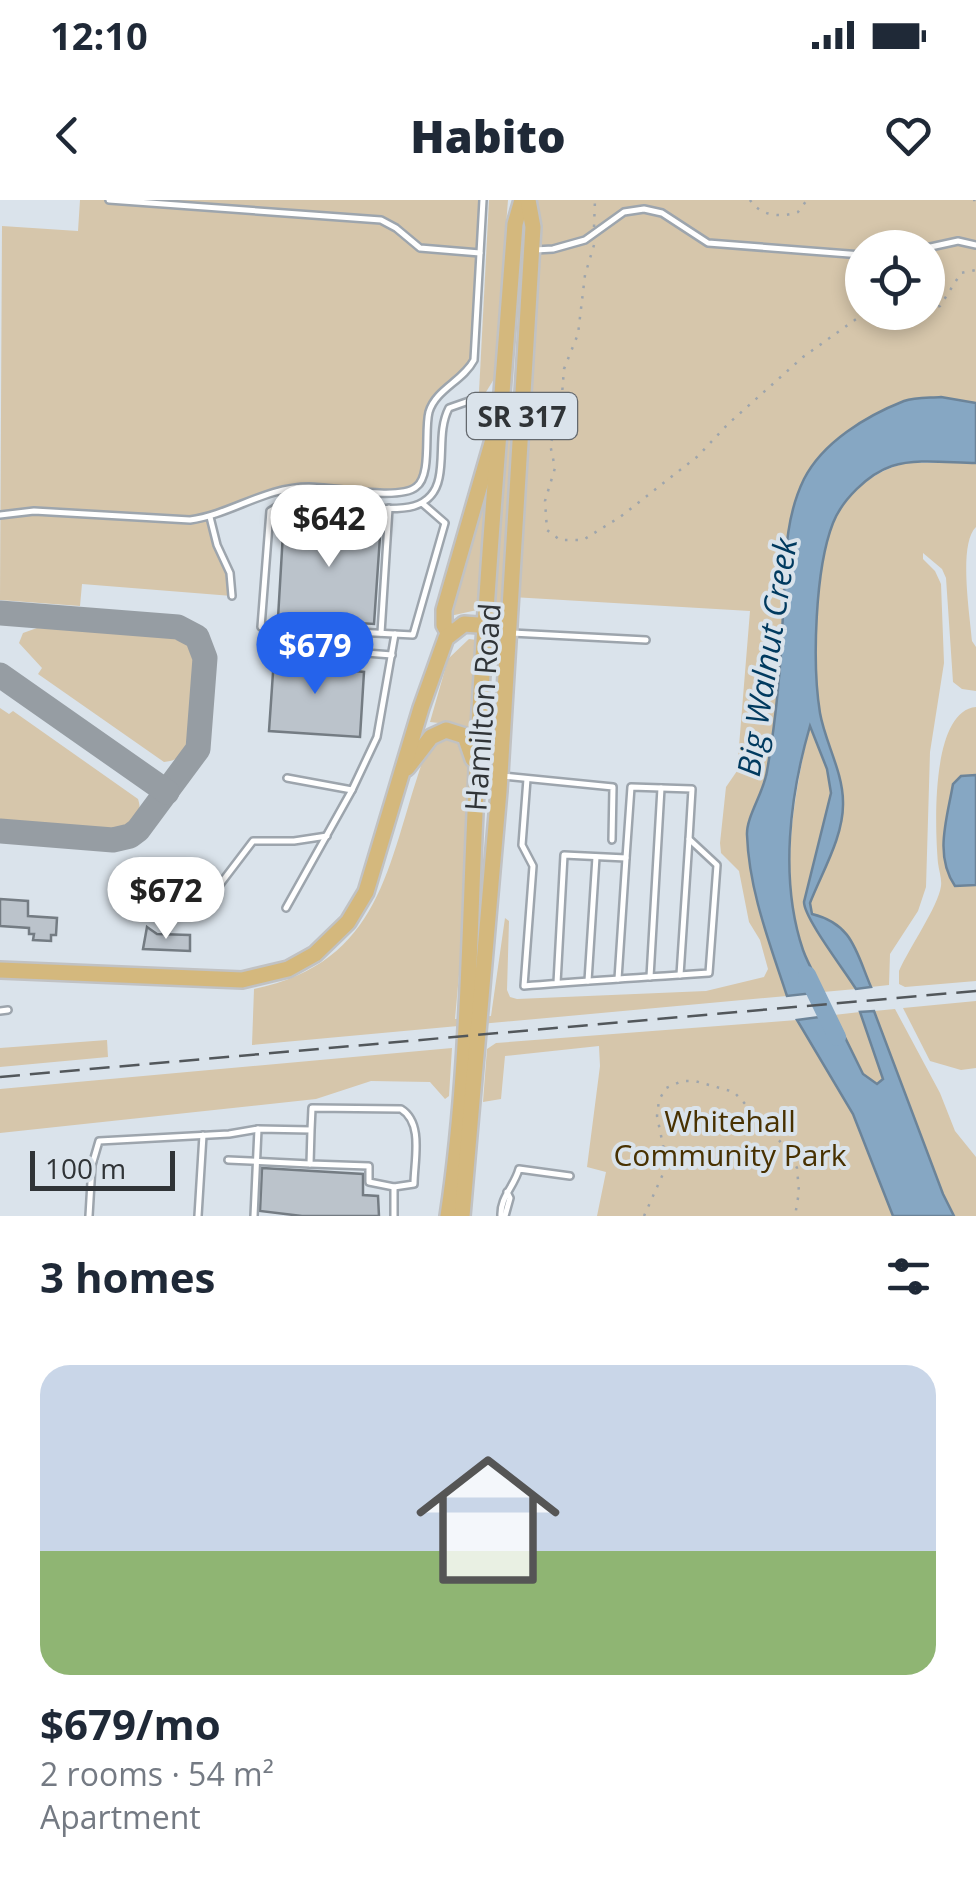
<!DOCTYPE html>
<meta charset="utf-8">
<style>
:root{--surface:#fff;--page:#f2f2f3;--text:#1f2937;--muted:#747a83;--line:#e0e1e3;--accent:#2563eb}
body{margin:0;font-family:"Open Sans",sans-serif;background:var(--page);color:var(--text);height:100vh;display:flex;flex-direction:column;font-size:38px;white-space:nowrap}
*{box-sizing:border-box;margin:0}
p{font-size:32px;color:var(--muted)}
.icon{flex:none;width:55px;height:55px;fill:none;stroke:currentColor;stroke-width:2;stroke-linecap:round;stroke-linejoin:round}
.map{position:relative;height:1016px;overflow:hidden}
.sheet{display:flex;flex-direction:column;background:var(--surface);flex:1}
.sheet>*{flex:none}
.tools{position:absolute;left:845px;top:30px;display:grid;gap:20px}
.tools a{display:grid;place-items:center;width:100px;height:100px;border-radius:50%;background:var(--surface);box-shadow:0 5px 15px #0003;font-size:50px}
.scale{position:absolute;left:30px;bottom:25px;width:145px;box-sizing:border-box;padding-left:10px;border:5px solid #303437;border-top:0;font-size:28px;line-height:35px;white-space:nowrap;color:#303437;-webkit-text-stroke:8px #dae3eb;paint-order:stroke}
.price{position:absolute;translate:-50% -85px;padding:0 22px;border-radius:35px;background:#fff;color:#222;font-size:32px;line-height:65px;filter:drop-shadow(0 2px 5px #0008)}
.price::after{content:'';position:absolute;left:50%;top:60px;width:30px;height:22px;margin-left:-15px;background:inherit;clip-path:polygon(0 0,100% 0,50% 100%)}
.price.active{background:var(--accent);color:#fff}
ul{padding:0;list-style:none}
li{display:grid;align-content:center;gap:20px;height:530px;padding:0 40px}
li+li{border-top:2px solid var(--line)}
li span{display:grid;place-items:center;height:310px;border-radius:30px;color:#555}
li>.icon{margin-inline-start:auto}
span .icon{width:180px;height:180px;fill:#fffc;stroke-width:1}
li b{font-size:42px}
h2{display:flex;justify-content:space-between;align-items:center;height:120px;padding:0 40px;font-size:42px}
.status{display:flex;justify-content:space-between;align-items:center;height:70px;padding:0 50px;background:var(--surface);direction:ltr}
.status svg{height:28px;fill:currentColor}
header{display:flex;justify-content:space-between;align-items:center;height:130px;padding:0 40px;background:var(--surface);font-size:45px;font-weight:800}
.map>svg:first-child{display:block}
</style>
<div class="status"><b>12:10</b><svg viewBox="0 0 49 12"><path d="M0 12V9h3v3zM5 12V6h3v6zM10 12V3h3v9zM15 12V0h3v12zM26 1h20v11H26zM47 4h2v5h-2z"/></svg></div>
<header><svg class="icon" aria-label="back" viewBox="0 0 24 24"><path d="M15 5l-7 7 7 7"/></svg>Habito<svg class="icon" aria-label="heart" viewBox="0 0 24 24"><path d="M12 20l-8-8c-3-5 5-10 8-4 3-6 11-1 8 4z"/></svg></header>
<div class="map">
<svg width="976" height="1016" viewBox="0 0 976 1016">
<rect width="100%" height="100%" fill="#dae3eb"/>
<g fill="#d6c6ab" fill-rule="evenodd">
<path d="M 80,0 L 483,0 L 474,160 L 432,204 L 422,282 L 407,292 L 312,287 L 280,289 L 210,317 C 217,345 227,366 232,396 L 82,384 L 80,406 L 0,400 L 2,26 L 78,31 Z"/>
<path d="M 489,0 L 508,0 L 494,179 L 486,192 L 479,192 Z"/>
<path d="M 528,0 L 976,0 L 976,203 L 941,197 L 784,346 C 783,421 780,497 767,570 C 764,593 747,614 747,636 L 758,709 L 787,796 L 252,845 L 254,789 C 388,761 387,656 427,549 C 435,540 444,535 457,539 L 465,549 L 468,561 L 464,719 L 455,819 L 491,816 L 505,718 L 509,721 L 507,790 L 510,797 L 517,799 L 706,791 L 764,777 L 768,769 L 760,740 L 749,722 L 739,671 L 721,653 L 720,643 L 726,587 L 737,571 L 750,411 L 512,397 ZM 862,48 L 928,48 L 928,112 L 862,112 Z"/>
<path d="M 505,231 L 513,236 L 503,398 L 498,406 L 494,405 Z"/>
<path d="M 907,263 L 976,263 L 976,327 C 958,344 970,415 972,441 L 976,447 L 976,491 L 962,489 L 953,482 L 946,378 L 942,369 L 923,353 L 923,359 L 935,371 L 941,384 L 944,463 L 930,552 L 926,687 L 918,711 L 890,754 L 889,785 L 871,787 C 856,752 853,723 812,714 L 810,703 C 819,679 837,650 840,624 C 844,582 825,546 819,505 C 813,463 815,352 836,316 C 851,290 877,269 907,263 Z"/>
<path d="M 487,287 L 490,287 L 483,404 L 477,410 L 450,416 Z"/>
<path d="M 37,428 L 179,436 L 190,440 L 195,450 C 193,475 196,529 184,550 C 179,559 173,561 164,562 L 38,474 L 42,468 L 19,443 L 23,433 Z"/>
<path d="M 469,439 L 477,440 L 475,536 L 457,525 L 430,522 L 448,459 Z"/>
<path d="M 976,507 L 976,575 L 973,575 L 955,686 L 976,685 L 976,781 L 905,787 L 899,784 L 899,771 C 909,748 938,707 941,686 C 942,679 939,671 938,663 C 935,629 930,511 976,507 Z"/>
<path d="M 0,508 L 9,514 L 13,511 L 138,599 C 144,616 132,629 115,631 L 0,623 Z"/>
<path d="M 810,524 L 827,569 L 831,593 L 804,702 C 804,718 845,771 856,789 L 823,792 C 817,778 808,764 803,750 C 778,675 794,598 810,524 Z"/>
<path d="M 976,801 L 976,868 L 961,870 L 930,861 L 903,808 Z"/>
<path d="M 895,809 L 940,893 L 955,931 L 976,957 L 976,1016 L 954,1016 L 943,994 L 874,811 Z"/>
<path d="M 860,812 L 883,880 L 877,884 L 863,874 L 834,815 Z"/>
<path d="M 797,820 L 853,914 L 893,1016 L 597,1016 L 606,972 L 587,967 L 600,866 L 599,846 L 505,856 L 501,899 L 483,902 L 487,849 L 496,843 Z"/>
<path d="M 107,840 L 108,857 L 0,867 L 0,848 Z"/>
<path d="M 452,848 L 449,896 L 445,899 L 430,882 L 371,881 L 316,899 L 0,933 L 0,889 Z"/>
</g>
<g fill="#86a7c3" stroke="#6c8499" stroke-width="2.5">
<path d="M 941,197 L 976,203 L 976,263 C 950,263 917,258 892,266 C 868,274 842,300 833,323 C 815,369 812,464 820,513 C 825,542 843,572 843,602 C 844,636 822,672 810,703 L 812,714 C 853,724 856,752 871,787 L 856,789 C 845,771 804,718 804,702 L 831,593 L 827,569 L 810,526 C 790,595 779,679 803,750 C 808,764 817,779 823,792 L 787,796 C 770,744 749,691 747,635 C 746,617 764,592 767,571 C 776,520 781,465 783,413 C 786,367 783,322 804,279 C 823,242 866,216 904,201 C 915,197 929,198 941,197 Z"/>
<path d="M 976,575 L 976,685 L 955,686 C 934,655 947,619 953,584 L 961,576 Z"/>
<path d="M 874,811 L 943,994 L 954,1016 L 893,1016 L 853,914 L 797,820 L 834,815 L 863,874 L 877,884 L 883,879 L 860,812 Z"/>
</g>
<g fill="none" stroke-linecap="round" stroke-linejoin="round">
<path stroke="#86a7c3" stroke-width="18" d="M 807,775 L 837,837"/>
<g stroke="#969da3" stroke-width="25">
<path d="M 0,413 L 178,427 L 197,437 L 205,458 L 198,549 L 138,630 L 130,636 L 113,640 L 0,631"/>
<path d="M 0,475 L 167,592"/>
</g>
</g>
<g fill="#bbc3cb" stroke="#747c83" stroke-width="2.5">
<path d="M 284,316 L 381,322 L 374,424 L 278,418 Z"/>
<path d="M 282,447 L 295,448 L 295,459 L 344,462 L 343,470 L 364,472 L 360,537 L 269,531 L 274,458 L 281,458 Z"/>
<path d="M 0,699 L 28,701 L 28,716 L 57,718 L 56,735 L 51,735 L 51,741 L 33,740 L 34,734 L 29,734 L 29,728 L 0,726 Z"/>
<path d="M 147,727 L 157,734 L 190,735 L 190,751 L 143,749 Z"/>
<path d="M 262,968 L 363,974 L 363,995 L 378,996 L 379,1016 L 302,1016 L 260,1011 Z"/>
</g>
<g fill="none" stroke-linecap="round" stroke-linejoin="round">
<g stroke="#9da5ad" stroke-width="10">
<g id="service">
<path d="M 109,0 L 381,20 L 396,28 L 420,48 L 480,53"/>
<path d="M 926,48 L 958,41 L 976,45"/>
<path d="M 535,50 L 553,49 L 585,40 L 624,12 L 644,9 L 662,13 L 708,43 L 862,55"/>
<path d="M 422,303 L 445,323 L 413,435 L 261,427 L 270,311 L 286,301 C 318,301 388,314 414,306 C 427,302 436,293 439,278 C 444,255 438,229 449,208 L 469,201 L 520,204"/>
<path d="M 0,315 L 34,311 L 190,320 C 232,314 265,287 309,287 C 333,287 399,301 416,287 C 432,276 424,231 429,212 C 436,189 463,181 474,160 L 483,0"/>
<path d="M 210,317 L 217,345 L 230,373 L 232,396"/>
<path d="M 381,433 L 389,308"/>
<path d="M 512,433 L 646,440"/>
<path d="M 301,448 L 392,455"/>
<path d="M 503,576 L 613,587 L 612,640"/>
<path d="M 287,578 L 352,590 L 377,537 L 395,434"/>
<path d="M 527,579 L 522,645 L 533,666 L 524,786 C 585,781 647,777 709,773 L 717,665 L 689,639 L 692,589 L 631,587 L 626,658 L 564,655 L 557,783"/>
<path d="M 286,708 L 352,590"/>
<path d="M 199,712 L 253,641 L 294,641 L 327,636"/>
<path d="M 680,775 L 689,639"/>
<path d="M 650,777 L 661,588"/>
<path d="M 618,779 L 626,658"/>
<path d="M 588,781 L 596,657"/>
<path d="M 0,811 L 8,810"/>
<path d="M 228,960 L 310,964"/>
<path d="M 89,1016 L 92,965 L 99,941 L 229,934 L 258,929 L 311,930 L 312,908 L 401,909 C 424,923 414,961 414,984 L 394,987 L 369,982 L 369,966 L 310,964 L 311,930"/>
<path d="M 198,1016 L 203,935"/>
<path d="M 254,1016 L 258,929"/>
<path d="M 394,1016 L 394,987"/>
<path d="M 501,1016 C 500,997 514,987 519,969 L 570,976"/>
<path d="M 505,1016 L 510,998 L 507,992"/>
</g>
</g>
<g stroke="#c1c2c3" stroke-width="20">
<g id="primary">
<path d="M 449,434 L 444,425 L 444,410 L 492,243"/>
<path d="M 407,568 L 431,537 L 446,530 L 465,536 L 473,559"/>
<path d="M 0,770 L 242,780 L 288,769 L 315,754 L 348,722 L 366,692 L 421,508 L 446,438 L 464,424 L 492,426"/>
<path d="M 448,1016 C 469,877 469,732 476,592 C 484,402 501,213 515,24 L 522,0"/>
<path d="M 462,1016 L 499,591 L 533,27 L 528,0"/>
</g>
</g>
<g stroke="#9ea5ac" stroke-width="2.5" stroke-dasharray="2.5 8" stroke-linecap="butt">
<path d="M 750,0 C 760,16 781,18 798,12 L 807,0"/>
<path d="M 973,0 L 976,0"/>
<path d="M 594,27 L 595,0"/>
<path d="M 594,45 L 585,75 L 578,134 L 564,169 L 560,220 L 550,244 L 555,268 L 545,301 L 547,330 L 560,340 L 583,340 L 620,317 L 698,256 L 728,224 L 803,157 L 866,112"/>
<path d="M 928,109 L 940,106 L 961,73 L 976,70"/>
<path d="M 644,1016 L 667,965 L 657,916 L 659,900 L 666,888 L 682,881 L 695,881 L 734,892 L 787,949 L 797,968 L 799,992 L 795,1016"/>
</g>
<use href="#service" stroke="#fff" stroke-width="5"/>
<use href="#primary" stroke="#d4b87d" stroke-width="15"/>
<path stroke="#52575b" stroke-width="2.5" stroke-dasharray="20 10" stroke-linecap="butt" d="M 0,877 L 976,791"/>
</g>
<g text-anchor="middle" dominant-baseline="central" stroke-width="8" stroke-linejoin="round" paint-order="stroke">
<rect fill="#dae3eb" stroke="#63686d" stroke-width="2.5" x="467" y="193" width="110" height="46" rx="8"/>
<g font-size="28" font-weight="bold" fill="#303437">
<text x="522" y="216">SR 317</text>
</g>
<g font-size="30" fill="#303437" stroke="#dae3eb">
<text transform="translate(482 507) rotate(-86)">Hamilton Road</text>
</g>
<g font-size="30" fill="#483101" stroke="#dae3eb">
<text x="730" y="920">Whitehall<tspan x="730" dy="34">Community Park</tspan></text>
</g>
<g font-size="32" font-style="italic" fill="#003a5f" stroke="#dae3eb">
<text transform="translate(766 457) rotate(-81)">Big Walnut Creek</text>
</g>
</g>
</svg>
<div class="tools">
<a><svg class="icon" aria-label="locate" viewBox="0 0 24 24"><circle cx="12" cy="12" r="6"/><path d="M12 2v4M12 18v4M2 12h4M18 12h4"/></svg></a>
</div>
<div class="scale">100 m</div>
<b class="price" style="left:329px;top:370px">$642</b>
<b class="price active" style="left:315px;top:497px">$679</b>
<b class="price" style="left:166px;top:742px">$672</b>
</div>
<section class="sheet">
<h2>3 homes<svg class="icon" aria-label="filters" viewBox="0 0 24 24"><path d="M4 7h16M4 17h16"/><circle cx="9" cy="7" r="2"/><circle cx="15" cy="17" r="2"/></svg></h2>
<ul>
<li><span style="background:linear-gradient(#c9d6e8 60%,#8fb573 0)"><svg class="icon" aria-label="home" viewBox="0 0 24 24"><path d="M3 11l9-7 9 7M6 9v11h12V9"/></svg></span><div><b>$679/mo</b><p>2 rooms · 54 m²</p><p>Apartment</p></div></li>
</ul>
</section>
